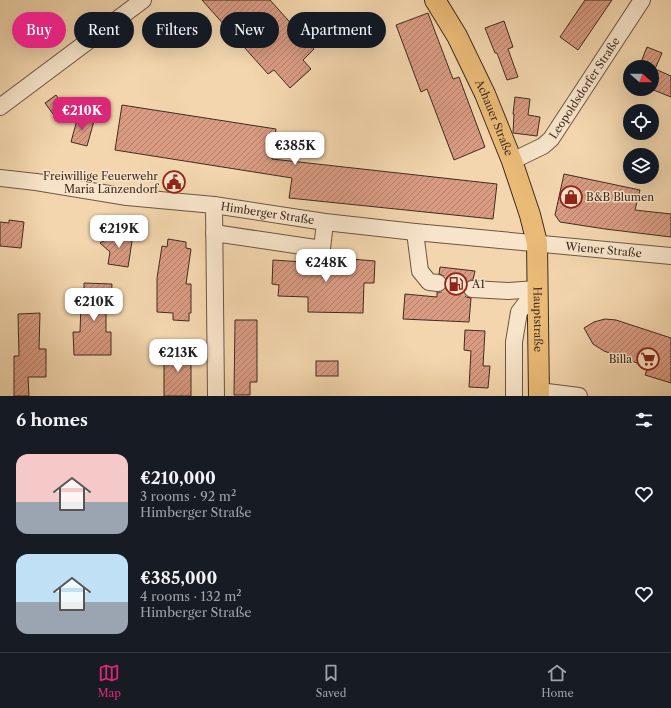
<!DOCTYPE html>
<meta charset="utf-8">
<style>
:root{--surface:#171b24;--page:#20242c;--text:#f1f3f6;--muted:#9ea1a6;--line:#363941;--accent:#db2777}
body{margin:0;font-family:"Libre Caslon Text",serif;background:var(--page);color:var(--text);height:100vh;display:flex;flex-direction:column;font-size:15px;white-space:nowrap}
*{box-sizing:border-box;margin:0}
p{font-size:13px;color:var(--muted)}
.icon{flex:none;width:22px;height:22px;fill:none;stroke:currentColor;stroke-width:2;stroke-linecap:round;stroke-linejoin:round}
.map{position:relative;height:396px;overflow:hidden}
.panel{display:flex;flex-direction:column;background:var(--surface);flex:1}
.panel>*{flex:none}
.top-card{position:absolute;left:12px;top:12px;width:400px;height:36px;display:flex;gap:8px}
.needle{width:26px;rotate:111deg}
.buttons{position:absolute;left:623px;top:60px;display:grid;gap:8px}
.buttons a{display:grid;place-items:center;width:36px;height:36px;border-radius:50%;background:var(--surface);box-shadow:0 4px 16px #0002;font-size:20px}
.price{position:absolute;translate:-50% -34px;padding:0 9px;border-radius:8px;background:#fff;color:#222;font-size:13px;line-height:26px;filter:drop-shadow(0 1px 2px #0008)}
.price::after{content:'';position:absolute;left:50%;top:24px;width:12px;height:9px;margin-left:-6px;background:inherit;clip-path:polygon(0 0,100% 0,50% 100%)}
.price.on{background:var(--accent);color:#fff}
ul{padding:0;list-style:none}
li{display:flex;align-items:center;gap:12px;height:100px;padding:0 16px}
li span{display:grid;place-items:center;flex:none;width:112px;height:80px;border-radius:12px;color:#555}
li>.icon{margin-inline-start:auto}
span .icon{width:48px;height:48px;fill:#fffc;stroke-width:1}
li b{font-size:17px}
h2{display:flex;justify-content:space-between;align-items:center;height:48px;padding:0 16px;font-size:17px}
.chip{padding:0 14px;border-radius:18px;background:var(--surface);box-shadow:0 4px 16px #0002;font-size:14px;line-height:36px}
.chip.on{background:var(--accent);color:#fff}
.dock{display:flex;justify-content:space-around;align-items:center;height:56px;border-top:1px solid var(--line);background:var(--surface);font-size:11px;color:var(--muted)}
.dock a{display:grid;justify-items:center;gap:2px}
.dock .on{color:var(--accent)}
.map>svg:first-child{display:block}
</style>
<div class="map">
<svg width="671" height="396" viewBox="0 0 671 396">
<defs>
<pattern id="building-hatch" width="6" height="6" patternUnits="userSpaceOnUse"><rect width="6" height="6" fill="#d99b82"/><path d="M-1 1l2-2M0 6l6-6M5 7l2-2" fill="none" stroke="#b17f6a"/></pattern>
</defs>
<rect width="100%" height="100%" fill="#f3d6ae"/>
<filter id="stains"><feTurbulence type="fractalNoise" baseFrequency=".005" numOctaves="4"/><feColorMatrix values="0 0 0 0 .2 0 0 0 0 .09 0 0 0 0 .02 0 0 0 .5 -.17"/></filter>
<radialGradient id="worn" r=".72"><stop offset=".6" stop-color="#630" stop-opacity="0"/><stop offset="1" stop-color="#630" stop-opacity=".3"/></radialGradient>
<g fill="url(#building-hatch)" stroke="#402c1f">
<path d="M 202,0 L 270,0 L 314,49 L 303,60 L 311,69 L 290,88 L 274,70 L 268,74 Z"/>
<path d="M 585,0 L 612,0 L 578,50 L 560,37 Z"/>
<path d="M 428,13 L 453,79 L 459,77 L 485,147 L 454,160 L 427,89 L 421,92 L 396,25 Z"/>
<path d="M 504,21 L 513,47 L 508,49 L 518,77 L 507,80 L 497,53 L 495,53 L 485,28 Z"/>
<path d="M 647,47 L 662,53 L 655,69 L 671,76 L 671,97 L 651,89 L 652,67 L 639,67 Z"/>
<path d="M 56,95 L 64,107 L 53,114 L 45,103 Z"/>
<path d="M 515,97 L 530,99 L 528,115 L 540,117 L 537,136 L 513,133 L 514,114 L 513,114 Z"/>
<path d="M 122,105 L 276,129 L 272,159 L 497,184 L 493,219 L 289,198 L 292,178 L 115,150 Z"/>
<path d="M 78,116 L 94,121 L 87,146 L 71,142 Z"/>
<path d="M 564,174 L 640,190 L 635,210 L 671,214 L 671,237 L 605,229 L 560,222 L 555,215 Z"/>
<path d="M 9,220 L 24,222 L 21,248 L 0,246 L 0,222 L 9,223 Z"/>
<path d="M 113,233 L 133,235 L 128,267 L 108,264 L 110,252 L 100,243 L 112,237 Z"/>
<path d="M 168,239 L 186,242 L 186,248 L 191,249 L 186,284 L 191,284 L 191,313 L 189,313 L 189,321 L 173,320 L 173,313 L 157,312 L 157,278 L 162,246 L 167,247 Z"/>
<path d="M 327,257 L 375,261 L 374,283 L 364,283 L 363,313 L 308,312 L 308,297 L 278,296 L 279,285 L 272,284 L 273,260 L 319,263 L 319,258 Z"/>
<path d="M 440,267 L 475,271 L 473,280 L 467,281 L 464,284 L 463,288 L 464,294 L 466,297 L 471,298 L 469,322 L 403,319 L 405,294 L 437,297 L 437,292 L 442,292 L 446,288 L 447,284 L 447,280 L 444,276 L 439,274 Z"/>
<path d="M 84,283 L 112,284 L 111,302 L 106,301 L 106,332 L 111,332 L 111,355 L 74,355 L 73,332 L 80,332 L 81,304 L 84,304 Z"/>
<path d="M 40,313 L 39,349 L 46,349 L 46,377 L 28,377 L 29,396 L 14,396 L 14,356 L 19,356 L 18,314 Z"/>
<path d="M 605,319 L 616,320 L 671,338 L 671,383 L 645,375 L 648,367 L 604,351 L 593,344 L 584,328 L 594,322 Z"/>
<path d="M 235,320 L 257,320 L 257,382 L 250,382 L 250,395 L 234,395 Z"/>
<path d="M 465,330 L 485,331 L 483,366 L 490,366 L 488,388 L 469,387 L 471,351 L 464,350 Z"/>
<path d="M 170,348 L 191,348 L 191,396 L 164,396 L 164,363 L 170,362 Z"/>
<rect x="316" y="361" width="22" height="15"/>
</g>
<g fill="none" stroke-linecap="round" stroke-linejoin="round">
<path stroke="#cfb491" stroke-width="16" stroke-dasharray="16 8" stroke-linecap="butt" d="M 438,283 L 472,289"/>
<g stroke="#6d5643" stroke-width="18">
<g id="minor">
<path d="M 0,107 L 143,0"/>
<path id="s1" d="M 512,161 L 543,146 L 551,139 L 642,0"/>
<path id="s2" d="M 0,178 L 36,182 L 127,197 L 214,205 L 325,222 L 415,232 L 671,256"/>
<path d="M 214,205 L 216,396"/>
<path d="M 415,232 L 420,271 L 429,282 L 438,283"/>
<path d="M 214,233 L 322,249 L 325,222"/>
<path d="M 472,289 L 508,291 L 537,289"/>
<path d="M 539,391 L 579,396"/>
<path d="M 514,396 L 514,342 L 519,312 L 537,289"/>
</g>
</g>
<g stroke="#402c1f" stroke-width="22">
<g id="major">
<path id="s3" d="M 435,0 L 457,36 L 485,94 L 512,161 L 530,215 L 537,243 L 539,396"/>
</g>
</g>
<use href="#minor" stroke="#f7e4ca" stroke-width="16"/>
<use href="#major" stroke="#eabb77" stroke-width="20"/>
</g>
<defs>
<g id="civic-ring" transform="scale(1.15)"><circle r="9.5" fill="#f7e4ca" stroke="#8f2418" stroke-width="1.5"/><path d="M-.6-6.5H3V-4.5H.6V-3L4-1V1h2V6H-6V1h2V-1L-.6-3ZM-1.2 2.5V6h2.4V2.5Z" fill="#8f2418"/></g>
<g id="shop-ring" transform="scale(1.15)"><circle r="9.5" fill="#f7e4ca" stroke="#8f2418" stroke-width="1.5"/><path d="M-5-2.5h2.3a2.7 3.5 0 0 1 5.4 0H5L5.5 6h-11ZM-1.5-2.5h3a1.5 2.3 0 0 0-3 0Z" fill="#8f2418"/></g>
<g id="fuel-ring" transform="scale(1.15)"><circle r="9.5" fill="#f7e4ca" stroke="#8f2418" stroke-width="1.5"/><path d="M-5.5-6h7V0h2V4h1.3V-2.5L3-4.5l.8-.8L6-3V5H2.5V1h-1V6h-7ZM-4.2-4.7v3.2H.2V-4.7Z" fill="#8f2418"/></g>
<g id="supermarket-ring" transform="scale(1.15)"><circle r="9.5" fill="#f7e4ca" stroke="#8f2418" stroke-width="1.5"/><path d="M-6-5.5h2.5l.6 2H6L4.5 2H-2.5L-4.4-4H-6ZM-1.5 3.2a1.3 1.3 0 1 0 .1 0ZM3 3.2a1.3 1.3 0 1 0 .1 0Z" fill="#8f2418"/></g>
</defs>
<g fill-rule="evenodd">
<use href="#civic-ring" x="174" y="182"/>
<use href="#shop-ring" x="571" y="197"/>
<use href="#fuel-ring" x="456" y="284"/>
<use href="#supermarket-ring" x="648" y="359"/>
</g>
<g text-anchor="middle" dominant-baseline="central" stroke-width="3" stroke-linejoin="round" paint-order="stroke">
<g font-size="11" fill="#402c1f" stroke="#f7e4ca">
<text stroke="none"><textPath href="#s1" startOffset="106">Leopoldsdorfer Straße</textPath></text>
<text stroke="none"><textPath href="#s3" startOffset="132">Achauer Straße</textPath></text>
<text stroke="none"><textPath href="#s2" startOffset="270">Himberger Straße</textPath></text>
<text stroke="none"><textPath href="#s2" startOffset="608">Wiener Straße</textPath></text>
<text stroke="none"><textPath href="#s3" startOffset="341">Hauptstraße</textPath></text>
</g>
<g font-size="11" fill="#402c1f" stroke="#f7e4ca" text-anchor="end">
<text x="158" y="176">Freiwillige Feuerwehr<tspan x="158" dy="13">Maria Lanzendorf</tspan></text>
<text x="586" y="197" text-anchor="start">B&amp;B Blumen</text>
<text x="472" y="284" text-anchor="start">A1</text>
<text x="632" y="359">Billa</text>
</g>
</g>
<rect width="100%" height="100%" filter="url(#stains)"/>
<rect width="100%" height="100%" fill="url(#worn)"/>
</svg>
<div class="buttons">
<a><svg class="needle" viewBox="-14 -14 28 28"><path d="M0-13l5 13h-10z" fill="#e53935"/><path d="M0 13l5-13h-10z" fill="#9ea1a6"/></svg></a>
<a><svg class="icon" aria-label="locate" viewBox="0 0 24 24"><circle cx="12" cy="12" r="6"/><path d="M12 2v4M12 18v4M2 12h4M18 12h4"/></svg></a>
<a><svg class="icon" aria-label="layers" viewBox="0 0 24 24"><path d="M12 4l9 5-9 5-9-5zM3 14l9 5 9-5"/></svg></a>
</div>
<b class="price on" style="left:82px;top:131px">€210K</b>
<b class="price" style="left:295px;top:166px">€385K</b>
<b class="price" style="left:119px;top:249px">€219K</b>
<b class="price" style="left:326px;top:283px">€248K</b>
<b class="price" style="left:94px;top:322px">€210K</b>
<b class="price" style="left:178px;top:373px">€213K</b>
<div class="top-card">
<a class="chip on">Buy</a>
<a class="chip">Rent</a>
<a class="chip">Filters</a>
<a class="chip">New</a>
<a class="chip">Apartment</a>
</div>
</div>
<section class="panel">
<h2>6 homes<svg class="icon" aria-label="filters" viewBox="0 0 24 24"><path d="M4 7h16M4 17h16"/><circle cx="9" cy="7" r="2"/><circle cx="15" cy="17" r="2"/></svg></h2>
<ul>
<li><span style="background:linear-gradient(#f6c9c9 60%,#9aa5b1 0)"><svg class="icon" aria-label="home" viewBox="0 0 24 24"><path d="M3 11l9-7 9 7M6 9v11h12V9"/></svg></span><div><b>€210,000</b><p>3 rooms · 92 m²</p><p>Himberger Straße</p></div><svg class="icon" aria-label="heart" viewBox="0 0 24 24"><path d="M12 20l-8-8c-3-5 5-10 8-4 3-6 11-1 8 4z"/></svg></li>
<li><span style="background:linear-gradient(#bfe0f5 60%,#9aa5b1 0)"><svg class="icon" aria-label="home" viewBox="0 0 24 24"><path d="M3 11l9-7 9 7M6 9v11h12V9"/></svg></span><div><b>€385,000</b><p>4 rooms · 132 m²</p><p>Himberger Straße</p></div><svg class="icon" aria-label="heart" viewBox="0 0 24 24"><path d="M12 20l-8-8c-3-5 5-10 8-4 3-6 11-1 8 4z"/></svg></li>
</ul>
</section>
<nav class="dock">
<a class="on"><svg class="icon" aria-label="map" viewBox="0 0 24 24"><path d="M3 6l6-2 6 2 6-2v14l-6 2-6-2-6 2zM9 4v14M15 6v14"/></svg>Map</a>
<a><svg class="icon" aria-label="saved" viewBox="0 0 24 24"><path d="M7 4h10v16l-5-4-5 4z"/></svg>Saved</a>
<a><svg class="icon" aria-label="home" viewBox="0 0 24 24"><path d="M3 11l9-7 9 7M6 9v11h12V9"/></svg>Home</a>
</nav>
